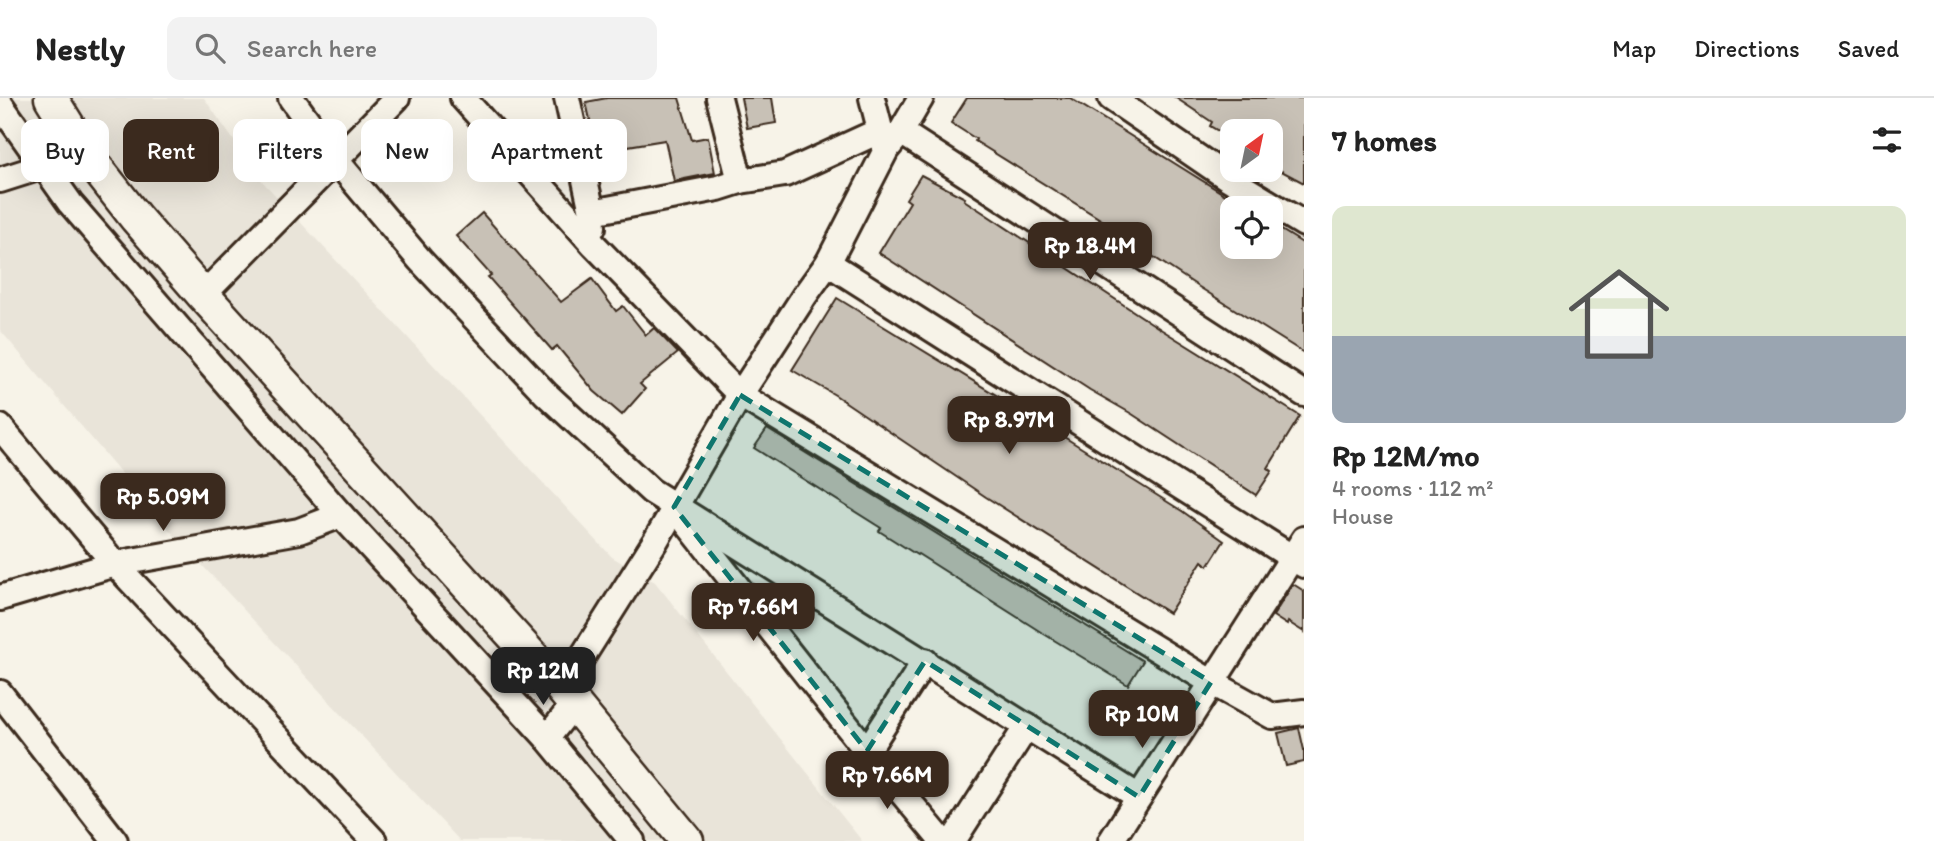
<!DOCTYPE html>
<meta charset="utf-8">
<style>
:root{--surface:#fff;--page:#f2f2f2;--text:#222;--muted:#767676;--line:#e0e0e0;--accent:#3b2a1e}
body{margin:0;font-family:Itim,sans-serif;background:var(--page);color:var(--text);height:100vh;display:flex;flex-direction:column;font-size:26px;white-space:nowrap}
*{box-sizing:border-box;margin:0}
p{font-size:23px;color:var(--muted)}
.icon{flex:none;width:38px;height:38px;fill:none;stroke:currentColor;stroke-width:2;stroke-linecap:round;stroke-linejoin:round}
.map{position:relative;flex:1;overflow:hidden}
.drawer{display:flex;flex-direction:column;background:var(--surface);width:630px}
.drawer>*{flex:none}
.top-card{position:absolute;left:21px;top:21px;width:665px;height:63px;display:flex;gap:14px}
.needle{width:46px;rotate:33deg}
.fabs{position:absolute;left:1220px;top:21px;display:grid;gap:14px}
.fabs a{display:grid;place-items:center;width:63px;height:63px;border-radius:14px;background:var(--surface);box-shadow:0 7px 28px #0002;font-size:35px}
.price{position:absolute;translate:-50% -60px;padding:0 16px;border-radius:14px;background:var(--accent);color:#fff;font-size:23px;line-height:46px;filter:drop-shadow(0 2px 4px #0008)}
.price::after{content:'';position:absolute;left:50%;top:42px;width:21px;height:16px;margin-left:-10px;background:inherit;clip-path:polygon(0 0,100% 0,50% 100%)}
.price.selected{background:#222;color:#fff}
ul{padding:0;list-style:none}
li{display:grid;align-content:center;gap:14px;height:371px;padding:0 28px}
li+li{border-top:2px solid var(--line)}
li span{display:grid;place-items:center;height:217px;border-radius:14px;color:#555}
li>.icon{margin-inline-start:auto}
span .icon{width:126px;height:126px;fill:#fffc;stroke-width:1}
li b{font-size:30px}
h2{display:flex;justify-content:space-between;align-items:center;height:84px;padding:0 28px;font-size:30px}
.tag{padding:0 24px;border-radius:14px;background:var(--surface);box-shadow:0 7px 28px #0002;font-size:24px;line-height:63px}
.tag.selected{background:var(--accent);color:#fff}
header{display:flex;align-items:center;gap:42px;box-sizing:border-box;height:98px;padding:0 35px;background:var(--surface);border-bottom:2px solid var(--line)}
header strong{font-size:33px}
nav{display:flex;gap:38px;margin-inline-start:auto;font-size:24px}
.search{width:490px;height:63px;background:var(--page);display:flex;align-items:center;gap:18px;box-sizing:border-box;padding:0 24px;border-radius:14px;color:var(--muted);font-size:26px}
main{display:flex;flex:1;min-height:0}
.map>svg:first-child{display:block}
</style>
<header>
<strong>Nestly</strong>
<div class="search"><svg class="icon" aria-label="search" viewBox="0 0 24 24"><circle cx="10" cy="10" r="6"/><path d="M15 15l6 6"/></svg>Search here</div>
<nav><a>Map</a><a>Directions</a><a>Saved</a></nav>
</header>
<main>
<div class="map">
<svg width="1304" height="743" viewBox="0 0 1304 743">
<rect width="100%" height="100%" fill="#f7f3e8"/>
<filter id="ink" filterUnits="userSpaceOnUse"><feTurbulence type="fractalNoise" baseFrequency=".0143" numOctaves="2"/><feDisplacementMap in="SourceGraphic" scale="14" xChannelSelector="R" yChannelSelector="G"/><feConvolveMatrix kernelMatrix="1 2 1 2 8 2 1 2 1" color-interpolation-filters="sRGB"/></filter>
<g filter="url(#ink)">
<path fill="#e9e4d9" d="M 0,0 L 204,0 L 263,84 L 612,459 L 655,484 L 862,743 L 460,743 L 172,435 L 0,232 Z"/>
<g fill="#c8c1b6" stroke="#3b2a1e" stroke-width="2">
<path d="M 607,0 L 679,0 L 692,42 L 708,39 L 715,75 L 674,83 L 665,42 L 597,53 L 586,4 Z"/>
<path d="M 741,0 L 772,0 L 776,25 L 747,30 Z"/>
<path d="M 967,0 L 1070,0 L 1246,110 L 1232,110 L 1232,149 L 1270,149 L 1270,125 L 1304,146 L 1304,255 L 1199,189 L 1119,136 L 1121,134 L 975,43 L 976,41 L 951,25 Z"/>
<path d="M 1176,0 L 1304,0 L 1304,85 L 1270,67 L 1270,33 L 1232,33 L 1232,41 L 1210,28 L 1212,24 Z"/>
<path d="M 921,77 L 965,100 L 964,102 L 1162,232 L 1300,318 L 1268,370 L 1272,373 L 1256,397 L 1132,316 L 1090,292 L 879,155 L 910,104 L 906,101 Z"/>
<path d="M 482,115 L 561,204 L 592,181 L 616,213 L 623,208 L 646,237 L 654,230 L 678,255 L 640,286 L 645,291 L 622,317 L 594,293 L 557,248 L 552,252 L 488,179 L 491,177 L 456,138 Z"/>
<path d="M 837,200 L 1037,322 L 1182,413 L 1224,443 L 1208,468 L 1202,463 L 1169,515 L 986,399 L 835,297 L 792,272 Z"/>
<path d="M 767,331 L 1143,563 L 1128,587 L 1044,536 L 918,456 L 917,457 L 879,433 L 881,430 L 754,350 Z"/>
<path d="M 1293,486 L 1304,493 L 1304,534 L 1288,524 L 1287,527 L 1273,518 Z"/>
<path d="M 1299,630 L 1304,652 L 1304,664 L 1286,668 L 1278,635 Z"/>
</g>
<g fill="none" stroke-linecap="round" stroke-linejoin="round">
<g stroke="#3b2a1e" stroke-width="30">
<g id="minor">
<path d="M 291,0 L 335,61 L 420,162 L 546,296 L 651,393 L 1139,699"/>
<path d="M 463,0 L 594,147 L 740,297 L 1211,584 L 1272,618 L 1304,614"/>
<path d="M 567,0 L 592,114 L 593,129"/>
<path d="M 719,0 L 740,83"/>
<path d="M 872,0 L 884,47"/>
<path d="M 1111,0 L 1228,80 L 1304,126"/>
<path d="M 0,6 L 70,105 L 341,417 L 547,640 L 632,743"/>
<path d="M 901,34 L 1304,296"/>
<path d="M 0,82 L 85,55"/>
<path d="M 592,114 L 718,90 L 740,83 L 785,76 L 879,33"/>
<path d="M 828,165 L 1304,467"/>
<path d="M 203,197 L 397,0"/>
<path d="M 0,329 L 115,466 L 374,743"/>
<path d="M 686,424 L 867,653 L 942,743"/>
<path d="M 0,500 L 115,466 L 299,433 L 341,417"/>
<path d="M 562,591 L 656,442 L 740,297 L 805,197 L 828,165 L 886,52 L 901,34 L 921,0"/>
<path d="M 0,595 L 115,743"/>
<path d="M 547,640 L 574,606"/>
<path d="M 867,653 L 925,563"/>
<path d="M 953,743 L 1027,628"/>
<path d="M 1111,743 L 1304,441"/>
</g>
</g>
<g stroke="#3b2a1e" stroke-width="37">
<path id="tertiary" d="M 51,0 L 85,55 L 136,120 L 203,197 L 562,591 L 687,743"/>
</g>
<use href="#minor" stroke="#f7f3e8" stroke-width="24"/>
<use href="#tertiary" stroke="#f7f3e8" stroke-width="32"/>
</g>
</g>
<path fill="#0f766e" fill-opacity="0.2" stroke="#0f766e" stroke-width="5" stroke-dasharray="14 9" stroke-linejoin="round" d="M 740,297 L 1211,584 L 1139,699 L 925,563 L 867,653 L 674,409 Z"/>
</svg>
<div class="fabs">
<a><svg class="needle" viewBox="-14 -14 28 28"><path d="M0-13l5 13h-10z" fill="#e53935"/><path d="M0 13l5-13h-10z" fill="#767676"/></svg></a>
<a><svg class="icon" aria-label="locate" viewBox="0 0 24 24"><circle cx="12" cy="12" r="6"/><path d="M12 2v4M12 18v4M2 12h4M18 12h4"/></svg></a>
</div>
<b class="price" style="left:1090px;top:184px">Rp 18.4M</b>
<b class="price" style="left:1009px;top:358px">Rp 8.97M</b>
<b class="price" style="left:163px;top:435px">Rp 5.09M</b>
<b class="price" style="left:753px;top:545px">Rp 7.66M</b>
<b class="price selected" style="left:543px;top:609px">Rp 12M</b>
<b class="price" style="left:1142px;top:652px">Rp 10M</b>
<b class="price" style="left:887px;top:713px">Rp 7.66M</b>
<div class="top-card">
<a class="tag">Buy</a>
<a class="tag selected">Rent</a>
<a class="tag">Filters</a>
<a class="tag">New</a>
<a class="tag">Apartment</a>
</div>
</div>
<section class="drawer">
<h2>7 homes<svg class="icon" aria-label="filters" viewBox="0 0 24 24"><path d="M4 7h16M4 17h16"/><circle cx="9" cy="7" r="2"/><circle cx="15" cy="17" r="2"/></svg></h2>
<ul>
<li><span style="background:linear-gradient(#dfe7d0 60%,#9aa5b1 0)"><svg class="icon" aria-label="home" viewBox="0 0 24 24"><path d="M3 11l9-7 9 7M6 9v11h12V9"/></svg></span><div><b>Rp 12M/mo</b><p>4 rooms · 112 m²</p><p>House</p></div></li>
</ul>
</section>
</main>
